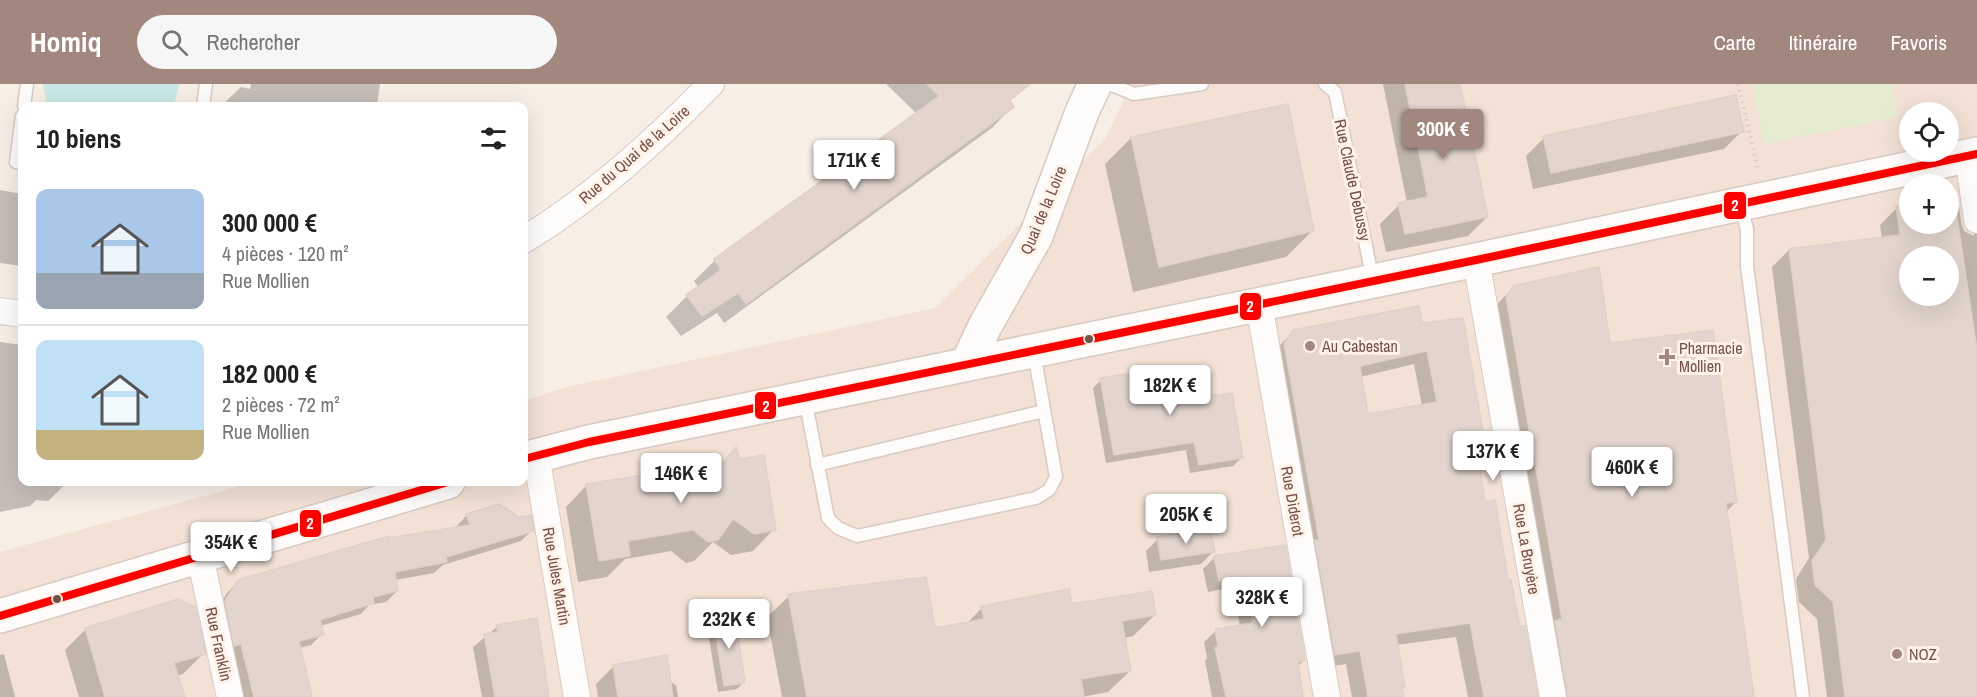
<!DOCTYPE html>
<html lang="fr">
<meta charset="utf-8">
<style>
:root{--surface:#fff;--page:#f6f6f6;--text:#222;--muted:#767676;--line:#e0e0e0;--accent:#a2877e}
body{margin:0;font-family:"Archivo Narrow",sans-serif;background:var(--page);color:var(--text);height:100vh;display:flex;flex-direction:column;font-size:22px;white-space:nowrap}
*{box-sizing:border-box;margin:0}
p{font-size:20px;color:var(--muted)}
.icon{flex:none;width:33px;height:33px;fill:none;stroke:currentColor;stroke-width:2;stroke-linecap:round;stroke-linejoin:round}
.map{position:relative;flex:1;overflow:hidden}
.side{position:absolute;left:18px;top:18px;width:510px;height:384px;display:flex;flex-direction:column;background:var(--surface);border-radius:12px;box-shadow:0 6px 24px #0002}
.side>*{flex:none}
.buttons{position:absolute;left:1899px;top:18px;display:grid;gap:12px}
.buttons a{display:grid;place-items:center;width:60px;height:60px;border-radius:50%;background:var(--surface);box-shadow:0 6px 24px #0002;font-size:30px}
.price{position:absolute;translate:-50% -51px;padding:0 14px;border-radius:6px;background:#fff;color:#222;font-size:20px;line-height:39px;filter:drop-shadow(0 2px 3px #0008)}
.price::after{content:'';position:absolute;left:50%;top:36px;width:18px;height:14px;margin-left:-9px;background:inherit;clip-path:polygon(0 0,100% 0,50% 100%)}
.price.selected{background:var(--accent);color:#fff}
ul{padding:0;list-style:none}
li{display:flex;align-items:center;gap:18px;height:150px;padding:0 18px}
li+li{border-top:2px solid var(--line)}
li span{display:grid;place-items:center;flex:none;width:168px;height:120px;border-radius:12px;color:#555}
li>.icon{margin-inline-start:auto}
span .icon{width:72px;height:72px;fill:#fffc;stroke-width:1}
li b{font-size:26px}
h2{display:flex;justify-content:space-between;align-items:center;height:72px;padding:0 18px;font-size:26px}
header{display:flex;align-items:center;gap:36px;box-sizing:border-box;height:84px;padding:0 30px;background:var(--accent);color:#fff}
header strong{font-size:28px}
nav{display:flex;gap:33px;margin-inline-start:auto;font-size:21px}
.search{width:420px;height:54px;background:var(--page);display:flex;align-items:center;gap:15px;box-sizing:border-box;padding:0 21px;border-radius:33px;color:var(--muted);font-size:22px}
.map>svg:first-child{display:block}
</style>
<header>
<strong>Homiq</strong>
<div class="search"><svg class="icon" aria-label="search" viewBox="0 0 24 24"><circle cx="10" cy="10" r="6"/><path d="M15 15l6 6"/></svg>Rechercher</div>
<nav><a>Carte</a><a>Itinéraire</a><a>Favoris</a></nav>
</header>
<div class="map">
<svg width="1977" height="613" viewBox="0 0 1977 613">
<rect width="100%" height="100%" fill="#f7eee6"/>
<path fill="#f2e1d4" fill-rule="evenodd" d="M 1132,0 L 1977,0 L 1977,613 L 0,613 L 0,468 L 255,398 L 524,398 L 524,317 L 567,303 L 935,224 L 1105,55 ZM 1910,28 L 1948,28 L 1948,68 L 1910,68 ZM 1910,100 L 1948,100 L 1948,140 L 1910,140 ZM 1910,172 L 1948,172 L 1948,212 L 1910,212 Z"/>
<path fill="#e5ecd0" d="M 1752,0 L 1892,0 L 1899,33 L 1764,60 Z"/>
<path fill="#c8e9e7" d="M 43,0 L 179,0 L 174,22 L 47,22 Z"/>
<g fill="#0003" fill-rule="evenodd">
<path d="M 251,0 L 380,0 L 377,22 L 221,22 L 241,3 L 250,5 Z"/>
<path d="M 886,0 L 1012,0 L 1009,17 L 1012,23 L 992,44 L 724,239 L 717,229 L 681,252 L 666,233 L 687,212 L 699,204 L 694,197 L 715,176 L 917,30 Z"/>
<path d="M 1383,0 L 1458,0 L 1487,133 L 1468,152 L 1386,168 L 1380,140 L 1399,121 L 1407,119 Z"/>
<path d="M 1742,47 L 1724,65 L 1533,105 L 1526,72 L 1544,54 Z"/>
<path d="M 1131,54 L 1312,147 L 1286,173 L 1133,208 L 1105,80 Z"/>
<path d="M 0,106 L 22,110 L 22,182 L 0,179 Z"/>
<path d="M 1948,115 L 1959,123 L 1961,138 L 1964,147 L 1974,152 L 1974,142 L 1977,139 L 1977,613 L 1827,613 L 1817,535 L 1799,518 L 1796,495 L 1809,474 L 1772,183 L 1789,166 L 1882,154 L 1880,141 L 1897,124 L 1910,140 L 1948,140 ZM 1910,172 L 1948,172 L 1948,212 L 1910,212 Z"/>
<path d="M 1514,203 L 1608,260 L 1736,418 L 1726,428 L 1752,613 L 1552,613 L 1492,229 L 1499,218 Z"/>
<path d="M 1421,241 L 1485,369 L 1477,377 L 1484,420 L 1536,613 L 1468,613 L 1456,553 L 1396,561 L 1404,603 L 1401,606 L 1402,613 L 1352,613 L 1346,580 L 1321,584 L 1279,262 L 1294,247 ZM 1414,280 L 1422,322 L 1366,332 L 1360,293 Z"/>
<path d="M 0,258 L 22,261 L 22,398 L 68,398 L 48,417 L 36,416 L 30,422 L 0,428 Z"/>
<path d="M 1101,296 L 1187,306 L 1199,315 L 1242,373 L 1233,382 L 1190,389 L 1186,366 L 1106,379 L 1093,304 Z"/>
<path d="M 735,366 L 738,377 L 774,445 L 753,467 L 731,471 L 713,458 L 694,477 L 686,479 L 671,467 L 625,475 L 607,493 L 578,498 L 566,423 L 587,401 L 721,380 Z"/>
<path d="M 467,431 L 532,446 L 521,457 L 443,481 L 434,489 L 395,496 L 397,507 L 386,518 L 369,521 L 361,530 L 320,542 L 322,550 L 311,561 L 299,564 L 310,613 L 240,613 L 214,530 L 227,509 L 238,498 L 388,455 L 457,444 L 456,443 Z"/>
<path d="M 1158,455 L 1213,468 L 1201,480 L 1149,488 L 1146,467 Z"/>
<path d="M 1284,463 L 1304,576 L 1298,582 L 1303,613 L 1212,613 L 1205,577 L 1207,574 L 1204,558 L 1216,547 L 1240,542 L 1233,503 L 1208,508 L 1203,485 L 1214,474 Z"/>
<path d="M 789,512 L 934,546 L 966,540 L 982,524 L 1070,522 L 1155,531 L 1133,552 L 1124,554 L 1130,587 L 1108,608 L 1082,613 L 782,613 L 767,533 Z"/>
<path d="M 734,533 L 743,599 L 737,605 L 718,608 L 707,542 L 713,535 Z"/>
<path d="M 497,543 L 548,613 L 482,613 L 473,563 Z"/>
<path d="M 86,545 L 204,569 L 183,590 L 177,592 L 183,613 L 79,613 L 65,566 Z"/>
<path d="M 4,570 L 15,613 L 0,613 L 0,571 Z"/>
<path d="M 614,582 L 669,597 L 676,601 L 678,613 L 598,613 L 596,600 Z"/>
</g>
<g fill="#e3d5ce" stroke="#e0d0c8" stroke-width="1.5" fill-rule="evenodd">
<path d="M 927,0 L 1030,0 L 1010,16 L 1014,23 L 746,220 L 738,209 L 702,232 L 686,211 L 721,186 L 714,175 L 939,12 Z"/>
<path d="M 1405,0 L 1460,0 L 1488,133 L 1405,150 L 1398,119 L 1428,113 Z"/>
<path d="M 1736,11 L 1744,48 L 1551,89 L 1543,52 Z"/>
<path d="M 1288,20 L 1314,147 L 1159,183 L 1131,53 Z"/>
<path d="M 1948,113 L 1955,119 L 1977,266 L 1977,613 L 1845,613 L 1833,518 L 1815,501 L 1812,477 L 1826,456 L 1789,165 L 1900,151 L 1896,122 L 1910,119 L 1910,140 L 1948,140 ZM 1910,172 L 1948,172 L 1948,212 L 1910,212 Z"/>
<path d="M 1599,183 L 1610,259 L 1713,246 L 1737,418 L 1726,419 L 1754,613 L 1568,613 L 1555,537 L 1562,535 L 1506,213 L 1513,202 Z"/>
<path d="M 1419,222 L 1422,239 L 1463,234 L 1487,370 L 1478,371 L 1485,418 L 1495,416 L 1508,496 L 1511,496 L 1520,543 L 1525,542 L 1538,613 L 1484,613 L 1470,539 L 1396,550 L 1405,603 L 1402,604 L 1404,613 L 1368,613 L 1360,567 L 1335,571 L 1315,456 L 1319,456 L 1314,427 L 1284,260 L 1293,246 ZM 1427,267 L 1437,318 L 1368,330 L 1360,282 Z"/>
<path d="M 1183,282 L 1188,305 L 1197,303 L 1200,313 L 1232,309 L 1243,374 L 1199,381 L 1194,358 L 1114,371 L 1100,294 Z"/>
<path d="M 736,363 L 739,375 L 764,371 L 776,446 L 754,450 L 733,435 L 718,456 L 708,458 L 693,446 L 628,457 L 630,472 L 599,477 L 586,400 L 724,378 Z"/>
<path d="M 499,420 L 519,433 L 531,431 L 534,447 L 446,473 L 447,478 L 395,488 L 398,507 L 373,513 L 374,519 L 320,536 L 324,551 L 299,557 L 312,613 L 254,613 L 241,560 L 234,562 L 225,517 L 238,496 L 389,452 L 389,454 L 470,441 L 466,430 Z"/>
<path d="M 1210,445 L 1215,468 L 1161,476 L 1157,453 Z"/>
<path d="M 1285,461 L 1305,576 L 1298,578 L 1303,613 L 1226,613 L 1215,564 L 1218,563 L 1215,545 L 1253,539 L 1244,493 L 1219,497 L 1214,472 Z"/>
<path d="M 926,493 L 935,544 L 984,535 L 981,522 L 1069,505 L 1072,520 L 1152,507 L 1156,531 L 1122,537 L 1131,587 L 1081,595 L 1084,613 L 807,613 L 788,510 Z"/>
<path d="M 178,515 L 195,523 L 206,570 L 174,579 L 185,613 L 105,613 L 85,544 Z"/>
<path d="M 735,531 L 745,599 L 724,602 L 713,534 Z"/>
<path d="M 537,534 L 549,613 L 495,613 L 484,550 L 498,548 L 496,541 Z"/>
<path d="M 667,571 L 673,613 L 618,613 L 613,581 Z"/>
</g>
<g fill="none" stroke-linecap="round" stroke-linejoin="round">
<g stroke="#d8cbc5" stroke-width="15">
<g id="lane">
<path d="M 1109,0 L 1134,10 L 1202,0"/>
<path d="M 1325,0 L 1335,8 L 1373,197"/>
<path d="M 24,22 L 27,0"/>
<path d="M 203,22 L 206,0"/>
<path d="M 22,32 L 16,78 L 22,79"/>
<path d="M 1740,121 L 1747,145 L 1747,182 L 1803,613"/>
<path d="M 805,314 L 828,434 L 838,444 L 857,452 L 1036,414 L 1049,406 L 1056,393 L 1034,269"/>
<path d="M 817,381 L 1044,327"/>
</g>
</g>
<g stroke="#d8cbc5" stroke-width="28">
<g id="street">
<path d="M 1968,71 L 1977,136"/>
<path d="M 524,156 C 594,113 653,59 711,0"/>
<path d="M 1476,176 L 1553,613"/>
<path d="M 1259,220 L 1327,613"/>
<path d="M 0,227 L 22,230"/>
<path d="M 536,371 L 577,613"/>
<path d="M 200,472 L 230,613"/>
</g>
</g>
<g stroke="#d7c9c3" stroke-width="36">
<g id="secondary">
<path d="M 967,280 L 985,242 L 1036,152 L 1082,28 L 1095,0"/>
<path d="M 524,375 L 589,358 L 1476,176 L 1977,70"/>
<path d="M 0,532 L 448,398"/>
</g>
</g>
<path stroke="#d8ccc8" stroke-width="4" stroke-dasharray="1.5 4.5" stroke-linecap="butt" d="M 1738,0 L 1758,85"/>
<use href="#lane" stroke="#fefcfb" stroke-width="12"/>
<use href="#street" stroke="#fefcfb" stroke-width="26"/>
<use href="#secondary" stroke="#fefcfb" stroke-width="33"/>
<g stroke="#fff2e8" stroke-width="12">
<g id="bus-1">
<path d="M 524,375 L 589,358 L 1476,176 L 1977,70"/>
<path d="M 0,532 L 448,398"/>
</g>
</g>
<use href="#bus-1" stroke="#fe0000" stroke-width="8"/>
</g>
<g fill="#755046" stroke="#fff2e8" stroke-width="2">
<circle cx="1089" cy="255" r="5"/>
<circle cx="57" cy="515" r="5"/>
</g>
<g fill="#a2877e" stroke="#fff2e8" stroke-width="2">
<circle cx="1310" cy="262" r="6"/>
<path d="M1664 264h6v6h6v6h-6v6h-6v-6h-6v-6h6z"/>
<circle cx="1897" cy="570" r="6"/>
</g>
<g text-anchor="middle" dominant-baseline="central" stroke-width="6" stroke-linejoin="round" paint-order="stroke">
<g font-size="16" fill="#755046" stroke="#fff2e8">
<text transform="translate(634 70) rotate(-41)">Rue du Quai de la Loire</text>
<text transform="translate(1353 96) rotate(78)">Rue Claude Debussy</text>
<text transform="translate(1043 126) rotate(-67)">Quai de la Loire</text>
<text transform="translate(1293 417) rotate(80)">Rue Diderot</text>
<text transform="translate(1527 465) rotate(80)">Rue La Bruyère</text>
<text transform="translate(557 492) rotate(80)">Rue Jules Martin</text>
<text transform="translate(219 560) rotate(78)">Rue Franklin</text>
</g>
<g font-size="16" fill="#755046" stroke="#fff2e8" text-anchor="start">
<text x="1322" y="262">Au Cabestan</text>
<text x="1679" y="264">Pharmacie<tspan x="1679" dy="18">Mollien</tspan></text>
<text x="1909" y="570">NOZ</text>
</g>
</g>
<g stroke="#fff2e8" stroke-width="2">
<rect x="1723" y="107" width="24" height="29" rx="6" fill="#fe0000"/>
<rect x="1239" y="208" width="23" height="29" rx="6" fill="#fe0000"/>
<rect x="754" y="307" width="23" height="29" rx="6" fill="#fe0000"/>
<rect x="299" y="425" width="23" height="29" rx="6" fill="#fe0000"/>
</g>
<g font-size="16" text-anchor="middle" font-weight="bold" fill="#fff">
<text x="1735" y="127">2</text>
<text x="1250" y="228">2</text>
<text x="766" y="328">2</text>
<text x="310" y="445">2</text>
</g>
</svg>
<div class="buttons">
<a><svg class="icon" aria-label="locate" viewBox="0 0 24 24"><circle cx="12" cy="12" r="6"/><path d="M12 2v4M12 18v4M2 12h4M18 12h4"/></svg></a>
<a>+</a>
<a>−</a>
</div>
<b class="price selected" style="left:1443px;top:76px">300K €</b>
<b class="price" style="left:854px;top:107px">171K €</b>
<b class="price" style="left:1170px;top:332px">182K €</b>
<b class="price" style="left:1493px;top:398px">137K €</b>
<b class="price" style="left:1632px;top:414px">460K €</b>
<b class="price" style="left:681px;top:420px">146K €</b>
<b class="price" style="left:1186px;top:461px">205K €</b>
<b class="price" style="left:231px;top:489px">354K €</b>
<b class="price" style="left:1262px;top:544px">328K €</b>
<b class="price" style="left:729px;top:566px">232K €</b>
<section class="side">
<h2>10 biens<svg class="icon" aria-label="filters" viewBox="0 0 24 24"><path d="M4 7h16M4 17h16"/><circle cx="9" cy="7" r="2"/><circle cx="15" cy="17" r="2"/></svg></h2>
<ul>
<li><span style="background:linear-gradient(#a9c7e8 70%,#9aa5b1 0)"><svg class="icon" aria-label="home" viewBox="0 0 24 24"><path d="M3 11l9-7 9 7M6 9v11h12V9"/></svg></span><div><b>300 000 €</b><p>4 pièces · 120 m²</p><p>Rue Mollien</p></div></li>
<li><span style="background:linear-gradient(#bfe0f5 75%,#c2b280 0)"><svg class="icon" aria-label="home" viewBox="0 0 24 24"><path d="M3 11l9-7 9 7M6 9v11h12V9"/></svg></span><div><b>182 000 €</b><p>2 pièces · 72 m²</p><p>Rue Mollien</p></div></li>
</ul>
</section>
</div>
